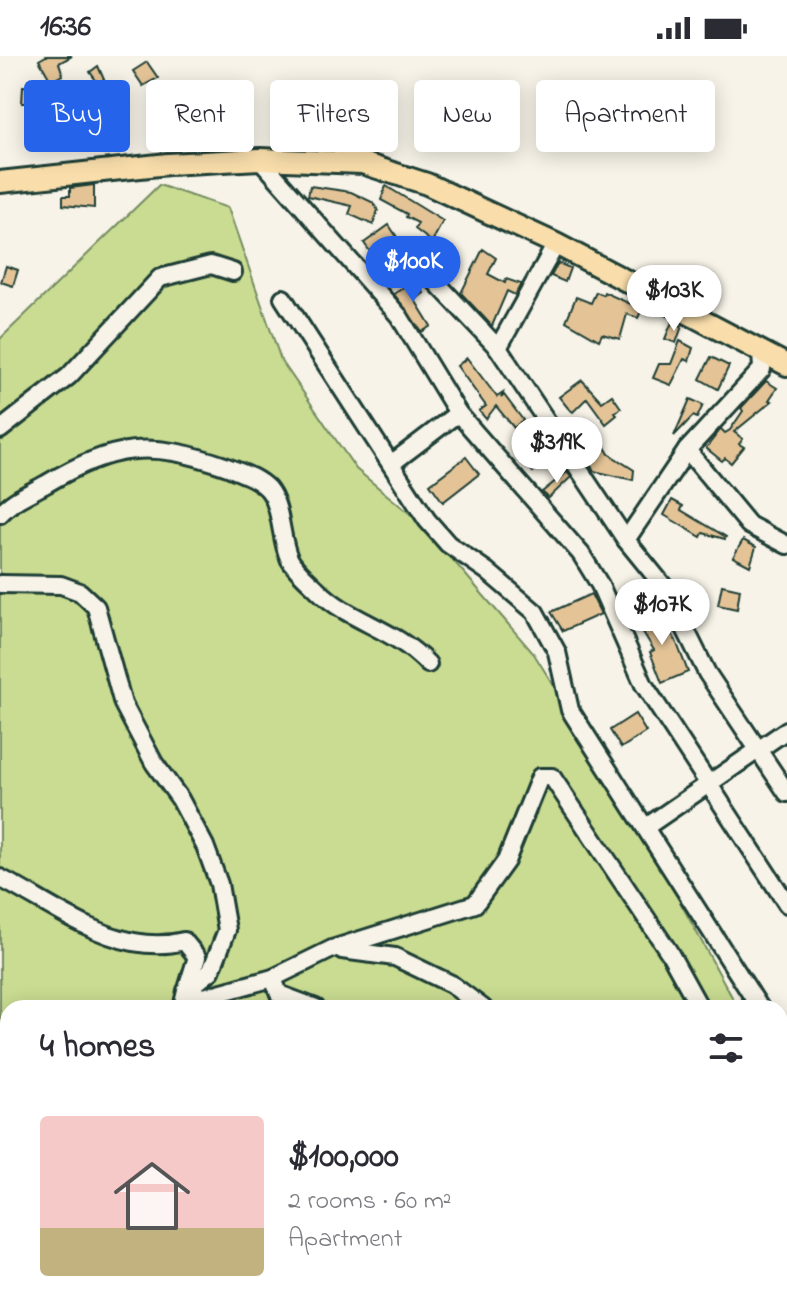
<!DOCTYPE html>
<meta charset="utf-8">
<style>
:root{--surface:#fff;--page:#f2f2f3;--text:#2b2b33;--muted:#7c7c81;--line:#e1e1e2;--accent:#2563eb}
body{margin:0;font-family:"Indie Flower",sans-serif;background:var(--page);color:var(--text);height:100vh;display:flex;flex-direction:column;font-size:30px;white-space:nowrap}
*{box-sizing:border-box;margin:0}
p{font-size:26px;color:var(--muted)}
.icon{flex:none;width:44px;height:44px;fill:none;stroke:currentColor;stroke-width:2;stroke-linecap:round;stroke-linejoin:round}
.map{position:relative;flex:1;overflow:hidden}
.sheet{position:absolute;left:0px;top:944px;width:788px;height:312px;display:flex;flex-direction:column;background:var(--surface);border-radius:24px 24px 0 0;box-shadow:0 4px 20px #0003}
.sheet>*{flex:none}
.guide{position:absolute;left:24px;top:24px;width:740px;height:72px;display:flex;gap:16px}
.price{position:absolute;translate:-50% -68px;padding:0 18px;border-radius:28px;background:#fff;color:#222;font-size:26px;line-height:52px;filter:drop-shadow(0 2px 4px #0008)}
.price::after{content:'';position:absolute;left:50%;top:48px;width:24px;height:18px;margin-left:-12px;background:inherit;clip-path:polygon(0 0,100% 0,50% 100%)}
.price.on{background:var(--accent);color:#fff}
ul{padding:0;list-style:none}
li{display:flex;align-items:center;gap:24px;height:200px;padding:0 40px}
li+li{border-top:2px solid var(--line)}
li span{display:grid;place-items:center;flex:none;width:224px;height:160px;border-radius:8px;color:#555}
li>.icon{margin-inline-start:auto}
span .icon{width:96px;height:96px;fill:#fffc;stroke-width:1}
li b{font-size:34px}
h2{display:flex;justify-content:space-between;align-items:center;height:96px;padding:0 40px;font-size:34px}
.chip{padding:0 28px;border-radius:8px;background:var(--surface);box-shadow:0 4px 20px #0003;font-size:28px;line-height:72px}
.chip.on{background:var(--accent);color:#fff}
.status{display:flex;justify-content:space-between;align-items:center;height:56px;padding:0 40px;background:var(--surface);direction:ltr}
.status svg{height:22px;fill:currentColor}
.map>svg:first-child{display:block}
</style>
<div class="status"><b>16:36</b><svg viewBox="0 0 49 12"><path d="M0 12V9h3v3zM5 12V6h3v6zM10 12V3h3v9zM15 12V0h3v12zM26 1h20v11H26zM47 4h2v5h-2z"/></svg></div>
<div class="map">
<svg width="787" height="1256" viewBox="0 0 787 1256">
<rect width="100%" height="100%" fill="#f7f3e8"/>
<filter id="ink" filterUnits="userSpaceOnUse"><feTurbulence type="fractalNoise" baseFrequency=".0125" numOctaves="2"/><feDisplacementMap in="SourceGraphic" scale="16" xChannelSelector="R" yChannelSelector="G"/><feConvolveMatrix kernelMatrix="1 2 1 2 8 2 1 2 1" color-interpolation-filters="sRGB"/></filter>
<g filter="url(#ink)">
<path fill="#c9dc91" stroke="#748c62" stroke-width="2" d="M 159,129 L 228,152 L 281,304 L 356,413 L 421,467 L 534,598 L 621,738 L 738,952 L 8,952 L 8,1248 L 780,1248 L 780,1028 L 787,1041 L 787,1256 L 0,1256 L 0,283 Z"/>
<g fill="#e4c497" stroke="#1f3d34" stroke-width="2">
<path d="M 46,0 L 72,0 L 59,7 L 63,19 L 51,25 L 39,4 Z"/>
<path d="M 147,6 L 158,22 L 143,30 L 133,15 Z"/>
<path d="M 98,10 L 116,51 L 101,58 L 92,38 L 102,33 L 90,16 Z"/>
<path d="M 23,30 L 37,31 L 36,47 L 22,47 Z"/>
<path d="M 188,40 L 193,45 L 198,41 L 207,53 L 212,70 L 196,83 L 191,77 L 179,87 L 164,71 L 159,75 L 150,64 L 159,57 L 166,65 L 181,54 L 177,48 Z"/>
<path d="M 94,129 L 94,152 L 63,149 L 63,140 L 70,140 L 70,132 Z"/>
<path d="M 310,130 L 351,136 L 372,146 L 378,154 L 373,169 L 349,158 L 352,150 L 308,140 Z"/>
<path d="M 386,130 L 443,165 L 432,186 L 415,173 L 418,167 L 406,161 L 407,158 L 381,144 Z"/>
<path d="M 389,169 L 397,181 L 386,190 L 399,209 L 381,222 L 375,214 L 380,210 L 364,187 Z"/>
<path d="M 483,193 L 496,202 L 488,218 L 505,227 L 506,223 L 521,228 L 515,239 L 507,235 L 492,270 L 461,237 Z"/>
<path d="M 558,207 L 570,212 L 565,226 L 551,220 Z"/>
<path d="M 6,210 L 18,214 L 13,230 L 1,226 Z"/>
<path d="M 700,214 L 713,219 L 701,239 L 691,235 Z"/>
<path d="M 414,224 L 424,237 L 415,244 L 431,270 L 422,276 L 394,238 Z"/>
<path d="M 596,236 L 603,239 L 604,236 L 642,253 L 638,262 L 627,258 L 620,283 L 602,278 L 599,284 L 566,265 L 576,241 L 591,247 Z"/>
<path d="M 672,266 L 682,270 L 676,287 L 665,283 Z"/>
<path d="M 680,285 L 693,292 L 689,305 L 684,303 L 671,329 L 653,322 L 659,308 L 671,308 Z"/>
<path d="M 711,301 L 729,310 L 718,333 L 700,323 Z"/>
<path d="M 467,302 L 497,341 L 503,337 L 501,342 L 504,339 L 523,364 L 514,372 L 496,350 L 486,363 L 479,355 L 486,350 L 457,310 Z"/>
<path d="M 582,324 L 602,346 L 612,339 L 621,352 L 615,356 L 617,359 L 606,368 L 587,342 L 573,356 L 568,352 L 559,341 Z"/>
<path d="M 766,325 L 777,332 L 769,344 L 772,345 L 734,376 L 743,383 L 739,388 L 744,391 L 731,407 L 725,402 L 722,405 L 706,392 L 721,373 L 725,377 L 730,374 L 743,355 L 741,352 Z"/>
<path d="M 690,343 L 703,349 L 697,362 L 693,360 L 674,380 Z"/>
<path d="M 537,384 L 551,401 L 533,416 L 519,398 Z"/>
<path d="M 602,386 L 609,398 L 634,414 L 633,424 L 594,415 L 584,398 Z"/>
<path d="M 466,401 L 479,418 L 443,446 L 430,428 Z"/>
<path d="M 567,416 L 571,421 L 549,442 L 542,436 Z"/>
<path d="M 672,444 L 683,450 L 681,454 L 726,481 L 725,483 L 703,477 L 701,481 L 664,459 Z"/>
<path d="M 743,484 L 756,491 L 750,510 L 733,501 Z"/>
<path d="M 722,529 L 740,533 L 737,553 L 718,549 Z"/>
<path d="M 591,538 L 601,558 L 563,575 L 551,556 Z"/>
<path d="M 649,554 L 653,561 L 660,557 L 676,585 L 688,616 L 662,627 L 650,596 L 654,594 L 635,563 Z"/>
<path d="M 635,658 L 646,676 L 621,692 L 610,674 Z"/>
</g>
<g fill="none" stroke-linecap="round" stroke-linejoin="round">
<g stroke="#1f3d34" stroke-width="22">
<g id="minor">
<path d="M 260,103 L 399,260 L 458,357 L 581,498 L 600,529 L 644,629 L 787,848"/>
<path d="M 432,222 L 498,292 L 626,484 L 665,532 L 707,617 L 787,737"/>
<path d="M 283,242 L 427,464 L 448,488 L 487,515 L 535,556 L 557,596 L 570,654 L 760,952"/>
<path d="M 498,292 L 556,188"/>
<path d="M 0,374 L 69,320 L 160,222 L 211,209 L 233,216"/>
<path d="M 687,394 L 762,313 L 761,296"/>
<path d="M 391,408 L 458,357"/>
<path d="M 0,458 C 12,444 30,437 46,428 C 113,388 150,384 225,410 C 239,416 257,421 268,433 C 282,450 280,482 289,502 C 295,514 309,525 318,534 C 351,567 393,571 428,608"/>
<path d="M 626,484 L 687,394 L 749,469 L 787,489"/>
<path d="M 0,528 L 61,529 L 80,536 L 96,551 L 123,648 L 154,707 L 180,743 L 205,790 L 219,828 L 227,874 L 211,915 L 186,935"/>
<path d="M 646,771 L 787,674"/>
<path d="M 0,822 C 57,851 118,902 184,885 L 197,901 L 187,933"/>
<path d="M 342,894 L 395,901 L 451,928 L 483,952"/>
<path d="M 273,922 L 279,938 L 316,952"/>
<path d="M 182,952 L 186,935 L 204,941 L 273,922 L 332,893 L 475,848 L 506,805 L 540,721 L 552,721 L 669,896 L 700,952"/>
<path d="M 780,989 L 784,996"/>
<path d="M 780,1143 L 787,1144"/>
<path d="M 780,1216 L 787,1218"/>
<path d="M 377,1248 L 396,1256"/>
<path d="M 639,1248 L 643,1256"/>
<path d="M 295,1256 L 298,1248"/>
</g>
</g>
<g stroke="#1f3d34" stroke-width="26">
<path id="major" d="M 0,126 L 168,108 L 260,103 L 362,107 L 427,128 L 556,188 L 787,309"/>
</g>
<g stroke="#1f3d34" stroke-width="2" stroke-dasharray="6 6" stroke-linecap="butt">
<path d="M 780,1022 L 784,1009"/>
<path d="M 780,1040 L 787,1055"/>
</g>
<use href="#minor" stroke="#f7f3e8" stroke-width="16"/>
<use href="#major" stroke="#f9deab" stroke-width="20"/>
</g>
</g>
</svg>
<b class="price on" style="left:413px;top:248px">$100K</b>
<b class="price" style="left:674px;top:277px">$103K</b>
<b class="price" style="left:557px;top:429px">$319K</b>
<b class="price" style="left:662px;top:591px">$107K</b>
<div class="guide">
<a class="chip on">Buy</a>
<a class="chip">Rent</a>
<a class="chip">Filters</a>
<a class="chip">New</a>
<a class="chip">Apartment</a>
</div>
<section class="sheet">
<h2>4 homes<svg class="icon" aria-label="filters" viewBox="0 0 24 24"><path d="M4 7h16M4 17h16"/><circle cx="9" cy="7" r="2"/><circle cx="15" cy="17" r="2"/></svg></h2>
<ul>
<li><span style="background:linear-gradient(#f6c9c9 70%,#c2b280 0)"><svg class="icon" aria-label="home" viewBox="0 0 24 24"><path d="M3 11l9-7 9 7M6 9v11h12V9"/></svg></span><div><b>$100,000</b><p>2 rooms · 60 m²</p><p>Apartment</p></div></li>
</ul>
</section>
</div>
